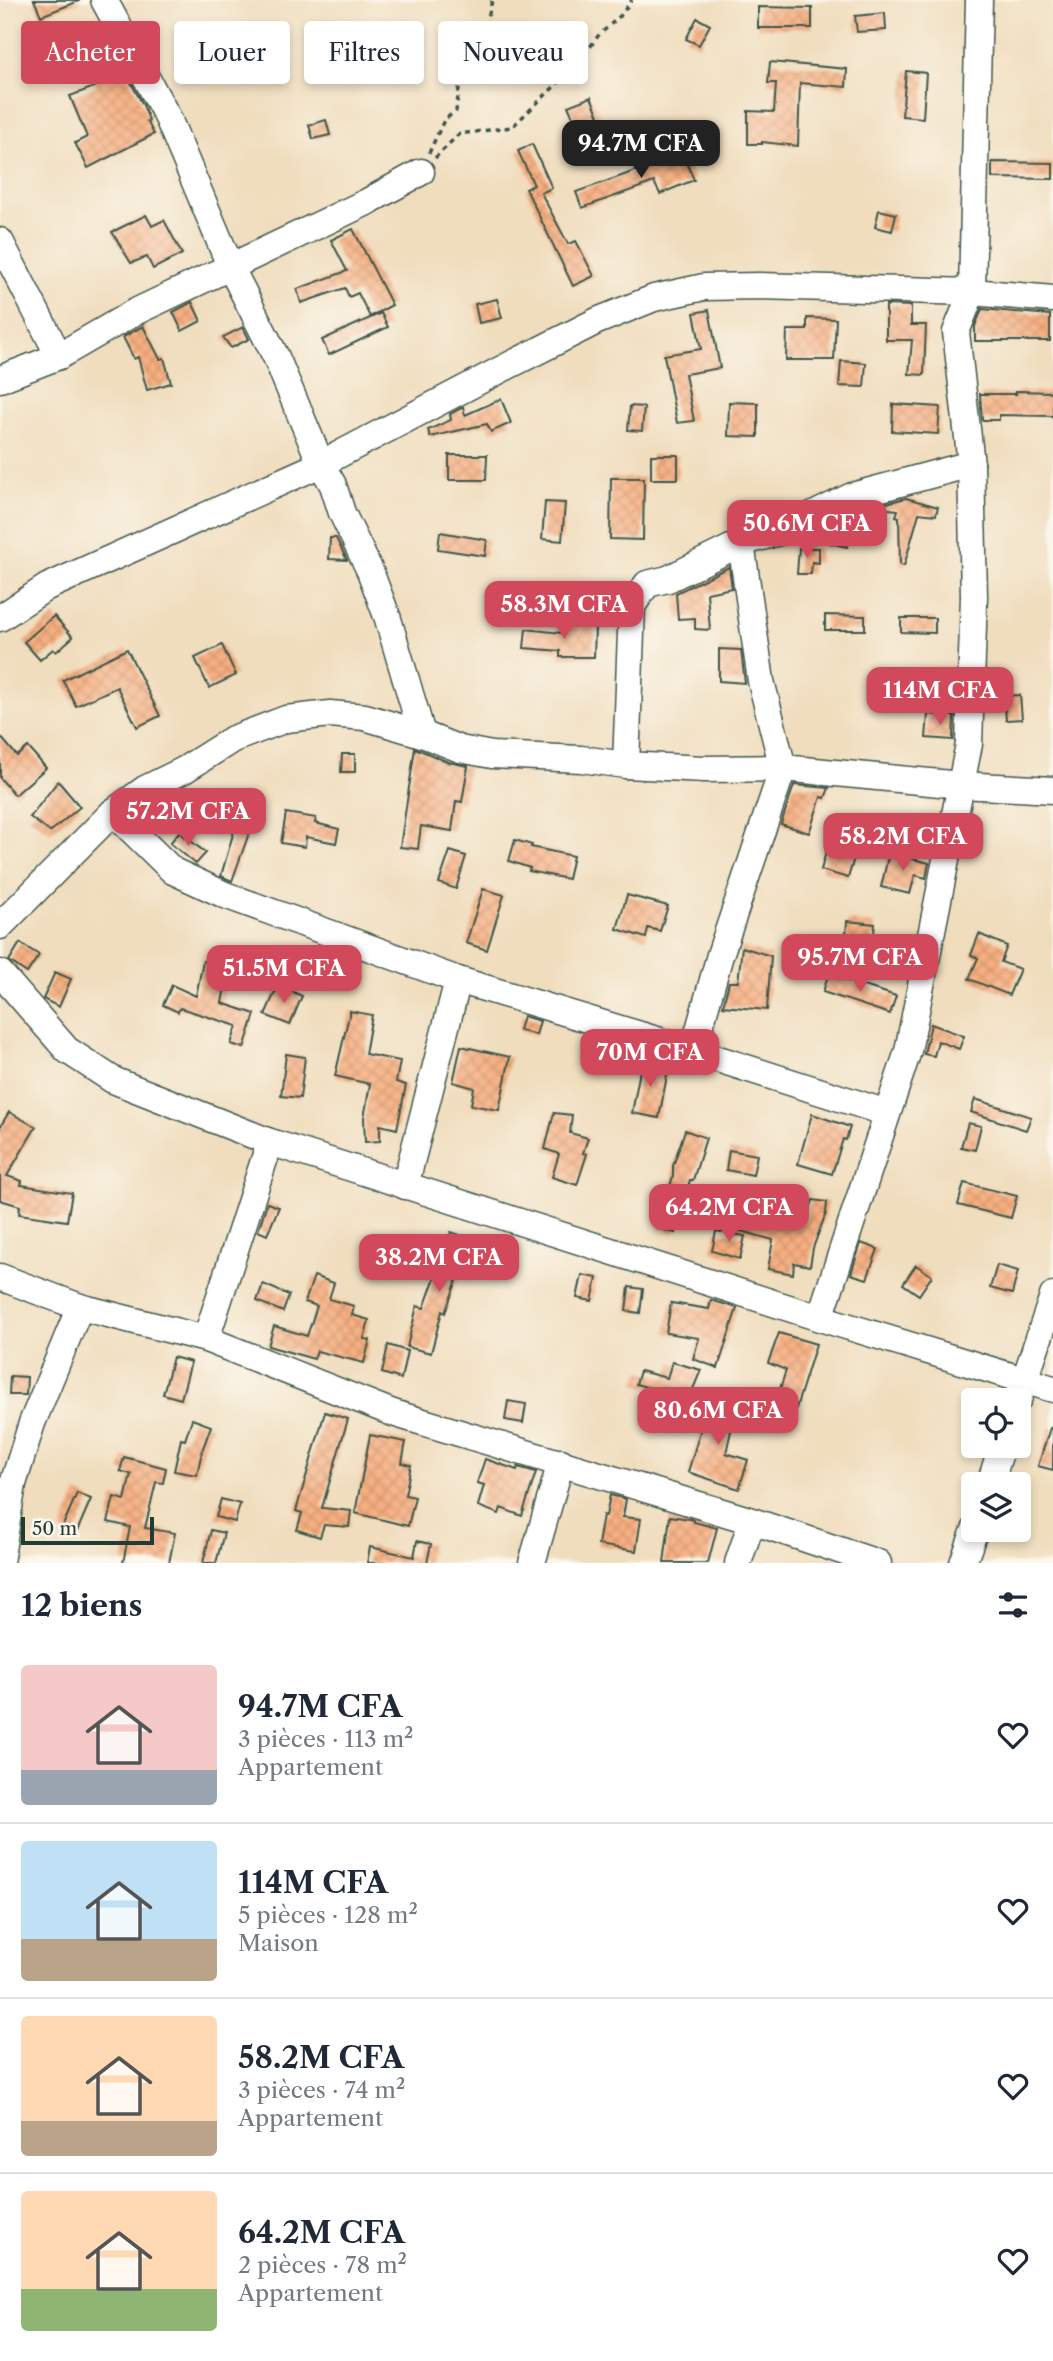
<!DOCTYPE html>
<html lang="fr">
<meta charset="utf-8">
<style>
:root{--surface:#fff;--page:#f2f2f3;--text:#1f2937;--muted:#747a83;--line:#e0e1e3;--accent:#d1495b}
body{margin:0;font-family:"Libre Caslon Text",serif;background:var(--page);color:var(--text);height:100vh;display:flex;flex-direction:column;font-size:26px;white-space:nowrap}
*{box-sizing:border-box;margin:0}
p{font-size:23px;color:var(--muted)}
.icon{flex:none;width:38px;height:38px;fill:none;stroke:currentColor;stroke-width:2;stroke-linecap:round;stroke-linejoin:round}
.map{position:relative;height:1563px;overflow:hidden}
.sheet{display:flex;flex-direction:column;background:var(--surface);flex:1}
.sheet>*{flex:none}
.banner{position:absolute;left:21px;top:21px;width:700px;height:63px;display:flex;gap:14px}
.tools{position:absolute;left:961px;top:1388px;display:grid;gap:14px}
.tools a{display:grid;place-items:center;width:70px;height:70px;border-radius:7px;background:var(--surface);box-shadow:0 4px 10px #0003;font-size:35px}
.scale{position:absolute;left:21px;bottom:18px;width:133px;box-sizing:border-box;padding-left:7px;border:4px solid #1f3d34;border-top:0;font-size:19px;line-height:24px;white-space:nowrap;color:#1f3d34;-webkit-text-stroke:5px #fbf7ec;paint-order:stroke}
.price{position:absolute;translate:-50% -60px;padding:0 16px;border-radius:14px;background:var(--accent);color:#fff;font-size:23px;line-height:46px;filter:drop-shadow(0 2px 4px #0008)}
.price::after{content:'';position:absolute;left:50%;top:42px;width:21px;height:16px;margin-left:-10px;background:inherit;clip-path:polygon(0 0,100% 0,50% 100%)}
.price.current{background:#222;color:#fff}
ul{padding:0;list-style:none}
li{display:flex;align-items:center;gap:21px;height:175px;padding:0 21px}
li+li{border-top:2px solid var(--line)}
li span{display:grid;place-items:center;flex:none;width:196px;height:140px;border-radius:7px;color:#555}
li>.icon{margin-inline-start:auto}
span .icon{width:84px;height:84px;fill:#fffc;stroke-width:1}
li b{font-size:30px}
h2{display:flex;justify-content:space-between;align-items:center;height:84px;padding:0 21px;font-size:30px}
.pill{padding:0 24px;border-radius:7px;background:var(--surface);box-shadow:0 4px 10px #0003;font-size:24px;line-height:63px}
.pill.current{background:var(--accent);color:#fff}
.map>svg:first-child{display:block}
</style>
<div class="map">
<svg width="1053" height="1563" viewBox="0 0 1053 1563">
<defs>
<pattern id="building-cross-hatch" width="8" height="8" patternUnits="userSpaceOnUse" patternTransform="scale(1.75)"><rect width="8" height="8" fill="#f7af80"/><path d="M0 0l8 8M0 8l8-8" fill="none" stroke="#d3976f"/></pattern>
</defs>
<rect width="100%" height="100%" fill="#fbf7ec"/>
<filter id="ink" filterUnits="userSpaceOnUse"><feTurbulence type="fractalNoise" baseFrequency=".0143" numOctaves="2"/><feDisplacementMap in="SourceGraphic" scale="14" xChannelSelector="R" yChannelSelector="G"/><feConvolveMatrix kernelMatrix="1 2 1 2 8 2 1 2 1" color-interpolation-filters="sRGB"/></filter>
<filter id="wash" filterUnits="userSpaceOnUse"><feTurbulence type="fractalNoise" baseFrequency=".00686" numOctaves="4" result="noise"/><feDisplacementMap in="SourceGraphic" scale="28" xChannelSelector="R" yChannelSelector="G"/><feGaussianBlur stdDeviation="1.57" result="paint"/><feColorMatrix in="noise" values="0 0 0 0 0 0 0 0 0 0 0 0 0 0 0 0 0 1.4 0 .05"/><feComposite in="paint" operator="in"/></filter>
<g filter="url(#wash)">
<rect width="100%" height="100%" fill="#f0ddbd"/>
<g id="blocks">
<g fill="url(#building-cross-hatch)">
<path d="M 34,0 L 79,0 L 79,1 L 41,16 Z"/>
<path d="M 758,7 L 812,8 L 812,28 L 758,28 Z"/>
<path d="M 885,13 L 886,30 L 857,32 L 855,16 Z"/>
<path d="M 697,18 L 710,25 L 699,45 L 686,39 Z"/>
<path d="M 119,60 L 143,105 L 149,120 L 147,121 L 154,134 L 88,168 L 75,143 L 87,137 L 70,96 L 97,86 L 91,73 Z"/>
<path d="M 770,62 L 847,69 L 846,87 L 800,83 L 798,146 L 762,142 L 762,144 L 748,144 L 748,111 L 774,112 L 776,83 L 768,83 Z"/>
<path d="M 906,71 L 926,73 L 923,118 L 902,116 Z"/>
<path d="M 591,97 L 607,135 L 585,144 L 568,106 Z"/>
<path d="M 326,120 L 330,135 L 313,139 L 309,125 Z"/>
<path d="M 532,144 L 552,188 L 541,193 L 568,244 L 576,241 L 594,276 L 573,286 L 526,189 L 534,185 L 518,151 Z"/>
<path d="M 682,151 L 694,180 L 660,194 L 654,182 L 582,208 L 576,192 L 627,174 Z"/>
<path d="M 992,162 L 1053,163 L 1053,179 L 992,178 Z"/>
<path d="M 879,210 L 896,214 L 892,231 L 875,227 Z"/>
<path d="M 146,215 L 152,226 L 164,220 L 182,254 L 153,269 L 147,257 L 131,263 L 112,232 Z"/>
<path d="M 353,229 L 392,305 L 370,317 L 358,293 L 349,297 L 345,288 L 301,303 L 297,289 L 347,271 L 331,240 Z"/>
<path d="M 497,299 L 502,318 L 479,323 L 475,304 Z"/>
<path d="M 192,302 L 201,321 L 182,331 L 173,312 Z"/>
<path d="M 886,305 L 911,306 L 911,325 L 926,325 L 924,375 L 909,374 L 912,340 L 886,340 Z"/>
<path d="M 982,309 L 1050,315 L 1050,341 L 975,341 L 975,326 Z"/>
<path d="M 709,310 L 720,368 L 685,374 L 694,421 L 677,423 L 664,355 L 701,349 L 694,313 Z"/>
<path d="M 381,313 L 388,327 L 329,355 L 322,340 Z"/>
<path d="M 807,318 L 836,319 L 834,360 L 786,360 L 787,330 L 807,330 Z"/>
<path d="M 143,326 L 160,359 L 164,358 L 171,383 L 147,390 L 138,357 L 134,359 L 123,337 Z"/>
<path d="M 243,327 L 249,339 L 231,348 L 223,337 Z"/>
<path d="M 841,361 L 866,363 L 864,387 L 839,386 Z"/>
<path d="M 1016,391 L 1053,392 L 1053,416 L 999,415 L 999,420 L 982,420 L 980,394 L 1016,394 Z"/>
<path d="M 501,399 L 511,423 L 491,432 L 487,424 L 430,437 L 428,430 L 451,420 L 450,414 L 463,407 L 465,415 Z"/>
<path d="M 729,402 L 758,403 L 758,437 L 728,436 Z"/>
<path d="M 893,404 L 940,407 L 938,434 L 892,431 Z"/>
<path d="M 630,406 L 644,407 L 642,431 L 628,430 Z"/>
<path d="M 449,455 L 487,455 L 486,480 L 449,480 Z"/>
<rect x="651" y="455" width="27" height="24"/>
<path d="M 611,478 L 644,478 L 643,540 L 610,539 Z"/>
<path d="M 906,498 L 938,507 L 936,515 L 919,513 L 904,566 L 900,565 L 899,517 L 896,516 L 898,510 L 871,507 Z"/>
<path d="M 545,502 L 565,503 L 562,541 L 542,539 Z"/>
<path d="M 857,511 L 855,523 L 853,523 L 847,547 L 825,542 L 828,525 Z"/>
<path d="M 440,532 L 487,540 L 485,556 L 438,549 Z"/>
<path d="M 330,538 L 336,538 L 347,560 L 329,559 Z"/>
<path d="M 799,548 L 819,548 L 819,563 L 812,562 L 811,574 L 797,574 Z"/>
<path d="M 729,567 L 732,588 L 707,593 L 710,630 L 695,629 L 695,618 L 678,619 L 676,593 Z"/>
<path d="M 825,615 L 865,616 L 865,630 L 825,630 Z"/>
<path d="M 54,616 L 73,637 L 56,652 L 53,649 L 40,660 L 24,642 Z"/>
<path d="M 901,618 L 935,618 L 935,633 L 901,632 Z"/>
<path d="M 561,626 L 595,627 L 594,657 L 560,657 L 560,651 L 524,648 L 526,629 L 561,633 Z"/>
<path d="M 222,645 L 236,675 L 209,688 L 195,658 Z"/>
<path d="M 127,649 L 160,716 L 137,727 L 117,687 L 76,706 L 63,680 Z"/>
<path d="M 719,649 L 741,650 L 745,683 L 719,681 Z"/>
<path d="M 885,682 L 922,684 L 920,711 L 883,708 Z"/>
<path d="M 1020,695 L 1022,719 L 1006,720 L 1004,696 Z"/>
<path d="M 928,714 L 954,716 L 953,740 L 926,738 Z"/>
<path d="M 0,736 L 17,756 L 28,747 L 46,768 L 15,795 L 0,778 Z"/>
<path d="M 415,748 L 448,762 L 468,766 L 462,802 L 456,801 L 452,831 L 421,826 L 418,849 L 400,847 Z"/>
<path d="M 342,754 L 355,754 L 355,772 L 341,772 Z"/>
<path d="M 58,781 L 80,807 L 50,832 L 30,817 Z"/>
<path d="M 794,785 L 829,788 L 825,798 L 821,797 L 809,833 L 781,824 Z"/>
<path d="M 286,813 L 316,818 L 315,823 L 339,829 L 336,843 L 306,837 L 305,847 L 281,843 Z"/>
<path d="M 238,817 L 253,822 L 232,881 L 221,876 Z"/>
<path d="M 179,832 L 206,853 L 196,864 L 170,843 Z"/>
<path d="M 830,837 L 858,845 L 848,878 L 821,870 Z"/>
<path d="M 515,840 L 532,845 L 531,847 L 573,856 L 568,879 L 529,871 L 530,868 L 509,861 Z"/>
<path d="M 450,851 L 466,856 L 456,889 L 439,883 Z"/>
<path d="M 889,853 L 929,863 L 926,878 L 915,875 L 910,894 L 881,887 Z"/>
<path d="M 483,889 L 504,895 L 487,950 L 466,943 Z"/>
<path d="M 627,895 L 668,906 L 660,931 L 648,928 L 646,938 L 617,929 Z"/>
<path d="M 847,921 L 875,924 L 872,952 L 845,950 Z"/>
<path d="M 979,934 L 1007,946 L 1001,962 L 1020,969 L 1009,995 L 969,979 L 978,958 L 971,955 Z"/>
<path d="M 20,943 L 39,955 L 27,973 L 9,961 Z"/>
<path d="M 742,947 L 771,956 L 767,1010 L 723,1006 L 729,982 L 738,982 Z"/>
<path d="M 203,961 L 229,966 L 222,1003 L 255,1014 L 244,1048 L 231,1044 L 237,1026 L 180,1008 L 178,1012 L 163,1005 L 172,985 L 196,996 Z"/>
<path d="M 55,972 L 71,979 L 59,1007 L 43,999 Z"/>
<path d="M 828,975 L 896,996 L 890,1014 L 823,992 Z"/>
<path d="M 278,985 L 302,996 L 290,1025 L 265,1015 Z"/>
<path d="M 350,1011 L 372,1015 L 365,1054 L 400,1061 L 396,1082 L 406,1085 L 397,1129 L 380,1125 L 380,1141 L 365,1142 L 364,1118 L 370,1084 L 335,1076 Z"/>
<path d="M 523,1016 L 540,1021 L 536,1035 L 519,1030 Z"/>
<path d="M 931,1024 L 964,1036 L 959,1049 L 938,1041 L 934,1056 L 924,1054 Z"/>
<path d="M 461,1046 L 510,1057 L 499,1110 L 471,1105 L 474,1088 L 453,1082 Z"/>
<path d="M 286,1054 L 305,1057 L 300,1098 L 281,1096 Z"/>
<path d="M 642,1060 L 669,1065 L 659,1118 L 632,1113 Z"/>
<path d="M 975,1099 L 1031,1117 L 1026,1130 L 971,1112 Z"/>
<path d="M 9,1112 L 36,1127 L 7,1176 L 22,1181 L 21,1185 L 72,1193 L 67,1221 L 19,1214 L 20,1206 L 0,1200 L 0,1127 Z"/>
<path d="M 554,1113 L 572,1115 L 570,1133 L 588,1138 L 583,1153 L 587,1154 L 577,1185 L 552,1177 L 559,1154 L 545,1149 Z"/>
<path d="M 812,1114 L 850,1127 L 846,1140 L 843,1139 L 832,1174 L 798,1164 Z"/>
<path d="M 968,1123 L 981,1126 L 975,1150 L 961,1147 Z"/>
<path d="M 685,1130 L 706,1138 L 693,1180 L 690,1180 L 675,1233 L 658,1228 L 673,1176 L 673,1166 Z"/>
<path d="M 729,1150 L 757,1155 L 753,1175 L 726,1170 Z"/>
<path d="M 964,1183 L 1017,1196 L 1011,1218 L 958,1205 Z"/>
<path d="M 813,1200 L 827,1202 L 826,1213 L 813,1248 L 810,1266 L 794,1263 L 793,1274 L 768,1269 L 773,1240 L 734,1229 L 738,1208 L 755,1210 L 804,1224 Z"/>
<path d="M 267,1203 L 279,1207 L 267,1235 L 258,1231 Z"/>
<path d="M 716,1231 L 745,1236 L 740,1259 L 712,1251 Z"/>
<path d="M 451,1232 L 472,1239 L 445,1313 L 442,1311 L 431,1353 L 407,1347 L 417,1306 L 424,1308 Z"/>
<path d="M 861,1243 L 878,1249 L 867,1279 L 851,1274 Z"/>
<path d="M 916,1265 L 932,1276 L 919,1295 L 903,1284 Z"/>
<path d="M 997,1265 L 1018,1271 L 1012,1294 L 990,1288 Z"/>
<path d="M 582,1275 L 597,1278 L 592,1301 L 577,1298 Z"/>
<path d="M 314,1276 L 334,1283 L 329,1299 L 354,1306 L 352,1315 L 369,1320 L 364,1339 L 370,1340 L 364,1363 L 317,1351 L 314,1359 L 268,1346 L 274,1326 L 307,1336 L 317,1306 L 305,1302 Z"/>
<path d="M 263,1284 L 289,1295 L 283,1312 L 257,1301 Z"/>
<path d="M 629,1287 L 643,1289 L 640,1313 L 626,1311 Z"/>
<path d="M 711,1300 L 737,1308 L 718,1368 L 693,1359 L 699,1338 L 666,1333 L 671,1303 L 709,1309 Z"/>
<path d="M 779,1333 L 816,1344 L 793,1418 L 773,1411 L 786,1370 L 768,1363 Z"/>
<path d="M 388,1345 L 407,1351 L 401,1379 L 382,1373 Z"/>
<path d="M 173,1357 L 191,1362 L 181,1399 L 163,1394 Z"/>
<path d="M 672,1362 L 701,1370 L 686,1406 L 658,1396 L 660,1391 L 636,1384 L 640,1371 L 667,1378 Z"/>
<path d="M 10,1376 L 27,1377 L 26,1395 L 9,1395 Z"/>
<path d="M 710,1398 L 737,1404 L 726,1453 L 748,1460 L 739,1489 L 688,1472 Z"/>
<path d="M 508,1401 L 526,1404 L 523,1423 L 505,1420 Z"/>
<path d="M 325,1412 L 348,1419 L 322,1508 L 351,1511 L 349,1527 L 324,1525 L 320,1537 L 297,1530 L 302,1513 L 296,1511 Z"/>
<path d="M 192,1419 L 211,1426 L 202,1451 L 197,1475 L 174,1471 L 181,1439 L 185,1440 Z"/>
<path d="M 1050,1428 L 1053,1429 L 1053,1470 L 1038,1466 Z"/>
<path d="M 370,1435 L 406,1442 L 402,1463 L 411,1465 L 405,1495 L 415,1497 L 408,1526 L 355,1513 Z"/>
<path d="M 124,1457 L 166,1468 L 163,1483 L 156,1482 L 145,1528 L 175,1533 L 169,1563 L 123,1563 L 130,1527 L 108,1522 L 114,1497 L 125,1500 L 131,1474 L 120,1471 Z"/>
<path d="M 485,1459 L 517,1470 L 518,1467 L 536,1472 L 522,1516 L 501,1508 L 499,1514 L 478,1506 L 484,1485 L 477,1483 Z"/>
<path d="M 77,1493 L 91,1499 L 75,1536 L 61,1530 Z"/>
<path d="M 610,1495 L 626,1499 L 623,1517 L 641,1519 L 636,1551 L 598,1545 L 603,1515 L 606,1516 Z"/>
<path d="M 221,1499 L 240,1504 L 235,1522 L 216,1517 Z"/>
<path d="M 670,1516 L 690,1519 L 694,1520 L 694,1522 L 717,1528 L 708,1563 L 664,1563 Z"/>
<path d="M 211,1530 L 224,1533 L 216,1563 L 203,1563 Z"/>
<path d="M 417,1541 L 431,1544 L 427,1563 L 367,1563 L 370,1547 L 414,1557 Z"/>
</g>
</g>
</g>
<g filter="url(#ink)">
<use href="#blocks" fill-opacity="0" stroke="#3e5549" stroke-width="2"/>
<g fill="none" stroke-linecap="round" stroke-linejoin="round">
<g stroke="#3e5549" stroke-width="29">
<g id="minor">
<path d="M 104,0 L 168,118 L 231,268 L 276,357 L 321,464 L 333,485 L 342,513 L 370,571 L 388,619 L 422,734"/>
<path d="M 0,241 L 59,356"/>
<path d="M 0,379 L 59,356 L 135,312 L 367,202 L 421,172"/>
<path d="M 0,618 L 47,587 L 321,464 L 500,370 L 597,321 L 654,298 L 704,287 L 759,286 L 972,292 L 1053,299"/>
<path d="M 626,765 L 632,606 L 647,584 L 668,579 L 741,543 L 779,532 L 852,496 L 971,464"/>
<path d="M 113,812 L 173,871 L 225,895 L 458,980 L 693,1051 L 887,1113"/>
<path d="M 0,926 L 113,812 L 145,789 L 184,770 L 233,739 L 286,719 L 330,714 L 365,717 L 422,734 L 460,749 L 492,755 L 581,759 L 626,765 L 704,769 L 783,768 L 961,785 L 1053,790"/>
<path d="M 0,973 L 67,1050 L 113,1080 L 270,1142 L 820,1318 L 1053,1389"/>
<path d="M 693,1051 L 720,955 L 783,768 L 761,681 L 741,543"/>
<path d="M 405,1186 L 458,980"/>
<path d="M 0,1277 L 80,1307"/>
<path d="M 820,1318 L 908,1051 L 969,744 L 974,596 L 971,464 L 956,332 L 972,292 L 979,0"/>
<path d="M 206,1339 L 270,1142"/>
<path d="M 1018,1400 L 1053,1296"/>
<path d="M 990,1484 L 1002,1446"/>
<path d="M 0,1562 L 13,1484 L 32,1423 L 80,1307 L 206,1339 L 393,1413 L 752,1521 L 878,1563"/>
<path d="M 532,1563 L 561,1462"/>
<path d="M 738,1563 L 752,1521"/>
<path d="M 963,1563 L 975,1530"/>
</g>
</g>
<g stroke="#3e5549" stroke-width="3.5" stroke-dasharray="5 5" stroke-linecap="butt">
<path d="M 429,153 L 444,120 L 456,111 L 467,32 L 487,22 L 492,0"/>
<path d="M 435,158 L 459,134 L 512,127 L 578,64 L 598,36 L 621,15 L 632,0"/>
</g>
<use href="#minor" stroke="#fff" stroke-width="26"/>
</g>
</g>
</svg>
<div class="tools">
<a><svg class="icon" aria-label="locate" viewBox="0 0 24 24"><circle cx="12" cy="12" r="6"/><path d="M12 2v4M12 18v4M2 12h4M18 12h4"/></svg></a>
<a><svg class="icon" aria-label="layers" viewBox="0 0 24 24"><path d="M12 4l9 5-9 5-9-5zM3 14l9 5 9-5"/></svg></a>
</div>
<div class="scale">50 m</div>
<b class="price current" style="left:641px;top:180px">94.7M CFA</b>
<b class="price" style="left:807px;top:560px">50.6M CFA</b>
<b class="price" style="left:564px;top:641px">58.3M CFA</b>
<b class="price" style="left:940px;top:727px">114M CFA</b>
<b class="price" style="left:188px;top:848px">57.2M CFA</b>
<b class="price" style="left:903px;top:873px">58.2M CFA</b>
<b class="price" style="left:860px;top:994px">95.7M CFA</b>
<b class="price" style="left:284px;top:1005px">51.5M CFA</b>
<b class="price" style="left:650px;top:1089px">70M CFA</b>
<b class="price" style="left:729px;top:1244px">64.2M CFA</b>
<b class="price" style="left:439px;top:1294px">38.2M CFA</b>
<b class="price" style="left:718px;top:1447px">80.6M CFA</b>
<div class="banner">
<a class="pill current">Acheter</a>
<a class="pill">Louer</a>
<a class="pill">Filtres</a>
<a class="pill">Nouveau</a>
</div>
</div>
<section class="sheet">
<h2>12 biens<svg class="icon" aria-label="filters" viewBox="0 0 24 24"><path d="M4 7h16M4 17h16"/><circle cx="9" cy="7" r="2"/><circle cx="15" cy="17" r="2"/></svg></h2>
<ul>
<li><span style="background:linear-gradient(#f6c9c9 75%,#9aa5b1 0)"><svg class="icon" aria-label="home" viewBox="0 0 24 24"><path d="M3 11l9-7 9 7M6 9v11h12V9"/></svg></span><div><b>94.7M CFA</b><p>3 pièces · 113 m²</p><p>Appartement</p></div><svg class="icon" aria-label="heart" viewBox="0 0 24 24"><path d="M12 20l-8-8c-3-5 5-10 8-4 3-6 11-1 8 4z"/></svg></li>
<li><span style="background:linear-gradient(#bfe0f5 70%,#b9a48a 0)"><svg class="icon" aria-label="home" viewBox="0 0 24 24"><path d="M3 11l9-7 9 7M6 9v11h12V9"/></svg></span><div><b>114M CFA</b><p>5 pièces · 128 m²</p><p>Maison</p></div><svg class="icon" aria-label="heart" viewBox="0 0 24 24"><path d="M12 20l-8-8c-3-5 5-10 8-4 3-6 11-1 8 4z"/></svg></li>
<li><span style="background:linear-gradient(#ffd9b3 75%,#b9a48a 0)"><svg class="icon" aria-label="home" viewBox="0 0 24 24"><path d="M3 11l9-7 9 7M6 9v11h12V9"/></svg></span><div><b>58.2M CFA</b><p>3 pièces · 74 m²</p><p>Appartement</p></div><svg class="icon" aria-label="heart" viewBox="0 0 24 24"><path d="M12 20l-8-8c-3-5 5-10 8-4 3-6 11-1 8 4z"/></svg></li>
<li><span style="background:linear-gradient(#ffd9b3 70%,#8fb573 0)"><svg class="icon" aria-label="home" viewBox="0 0 24 24"><path d="M3 11l9-7 9 7M6 9v11h12V9"/></svg></span><div><b>64.2M CFA</b><p>2 pièces · 78 m²</p><p>Appartement</p></div><svg class="icon" aria-label="heart" viewBox="0 0 24 24"><path d="M12 20l-8-8c-3-5 5-10 8-4 3-6 11-1 8 4z"/></svg></li>
</ul>
</section>
